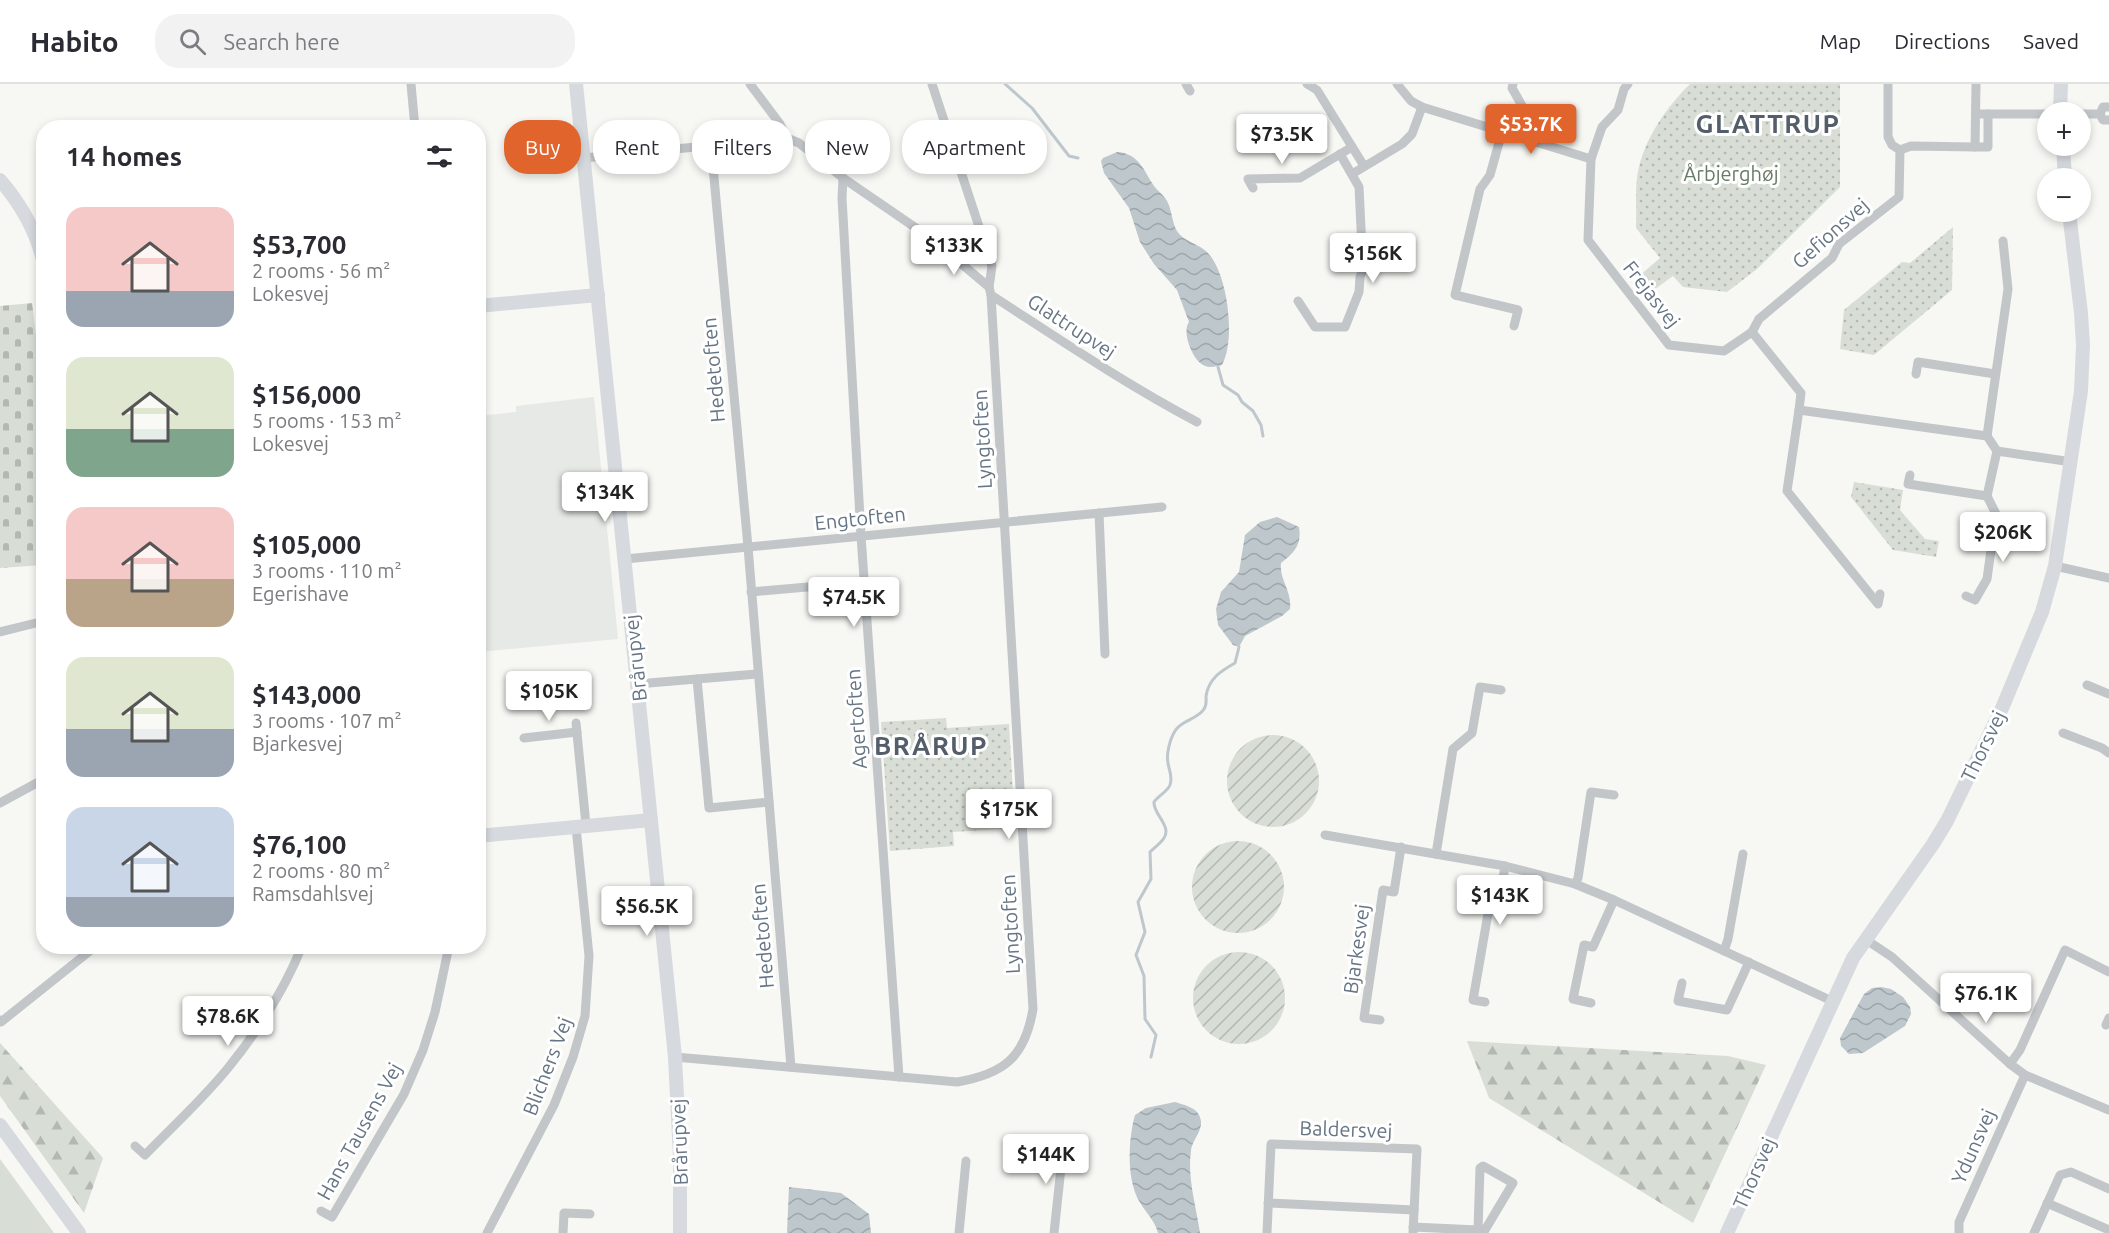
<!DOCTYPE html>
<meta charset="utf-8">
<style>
:root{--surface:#fff;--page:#f2f2f3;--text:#2b2b33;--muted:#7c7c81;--line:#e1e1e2;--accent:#e0642b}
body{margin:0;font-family:Ubuntu,sans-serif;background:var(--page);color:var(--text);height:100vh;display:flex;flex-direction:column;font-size:22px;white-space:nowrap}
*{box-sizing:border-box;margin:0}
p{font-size:20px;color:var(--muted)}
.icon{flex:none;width:33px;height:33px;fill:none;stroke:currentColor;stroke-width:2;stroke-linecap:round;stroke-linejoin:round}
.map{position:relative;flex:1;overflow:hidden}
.sheet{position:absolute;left:36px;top:36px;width:450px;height:834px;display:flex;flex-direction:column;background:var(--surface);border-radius:24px;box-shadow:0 3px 9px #0003}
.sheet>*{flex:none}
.banner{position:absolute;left:504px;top:36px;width:570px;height:54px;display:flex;gap:12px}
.controls{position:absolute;left:2037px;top:18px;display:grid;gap:12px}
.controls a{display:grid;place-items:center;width:54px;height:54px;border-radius:50%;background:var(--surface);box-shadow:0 3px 9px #0003;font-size:30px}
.price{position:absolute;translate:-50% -51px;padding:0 14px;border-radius:6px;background:#fff;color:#222;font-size:20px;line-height:39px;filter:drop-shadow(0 2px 3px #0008)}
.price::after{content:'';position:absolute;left:50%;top:36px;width:18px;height:14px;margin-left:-9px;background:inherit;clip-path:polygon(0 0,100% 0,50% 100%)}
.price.active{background:var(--accent);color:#fff}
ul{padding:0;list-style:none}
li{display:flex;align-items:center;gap:18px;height:150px;padding:0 30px}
li span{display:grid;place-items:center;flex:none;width:168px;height:120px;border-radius:18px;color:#555}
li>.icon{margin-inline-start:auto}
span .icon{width:72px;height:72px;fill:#fffc;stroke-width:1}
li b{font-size:26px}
h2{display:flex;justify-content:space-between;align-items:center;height:72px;padding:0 30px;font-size:26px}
.chip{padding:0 21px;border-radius:24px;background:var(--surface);box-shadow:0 3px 9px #0003;font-size:21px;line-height:54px}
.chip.active{background:var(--accent);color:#fff}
header{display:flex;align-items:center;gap:36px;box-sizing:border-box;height:84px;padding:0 30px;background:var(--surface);border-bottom:2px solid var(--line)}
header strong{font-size:28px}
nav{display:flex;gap:33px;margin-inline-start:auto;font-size:21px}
.search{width:420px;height:54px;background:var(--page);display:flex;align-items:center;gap:15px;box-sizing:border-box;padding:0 21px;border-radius:24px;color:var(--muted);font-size:22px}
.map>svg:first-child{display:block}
</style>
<header>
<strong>Habito</strong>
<div class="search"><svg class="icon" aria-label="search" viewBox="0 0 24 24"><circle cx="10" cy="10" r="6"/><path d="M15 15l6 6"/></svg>Search here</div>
<nav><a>Map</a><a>Directions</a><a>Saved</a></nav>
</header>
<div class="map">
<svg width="2109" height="1149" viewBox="0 0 2109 1149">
<defs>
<pattern id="forest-firs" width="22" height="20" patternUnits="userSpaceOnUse" patternTransform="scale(1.5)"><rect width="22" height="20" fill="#d8ded5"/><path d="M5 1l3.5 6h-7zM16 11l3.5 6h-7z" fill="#b3b9b2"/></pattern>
<pattern id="cemetery-stones" width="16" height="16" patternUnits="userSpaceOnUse" patternTransform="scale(1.5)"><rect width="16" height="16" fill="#d8ded5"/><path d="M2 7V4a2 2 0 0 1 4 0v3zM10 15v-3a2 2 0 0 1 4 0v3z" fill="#b3b9b2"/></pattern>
<pattern id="park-dots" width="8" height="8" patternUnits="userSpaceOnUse" patternTransform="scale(1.5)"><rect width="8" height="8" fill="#d8ded5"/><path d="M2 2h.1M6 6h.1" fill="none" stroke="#b3b9b2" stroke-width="1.8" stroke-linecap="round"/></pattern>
<pattern id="garden-furrows" width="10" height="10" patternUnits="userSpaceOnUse" patternTransform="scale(1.5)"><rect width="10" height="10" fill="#d8ded5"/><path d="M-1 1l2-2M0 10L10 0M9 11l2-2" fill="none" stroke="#b3b9b2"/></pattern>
<pattern id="water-waves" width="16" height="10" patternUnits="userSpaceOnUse" patternTransform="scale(1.5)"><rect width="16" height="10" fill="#bdc7cc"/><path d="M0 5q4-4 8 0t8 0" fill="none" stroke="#9da6ab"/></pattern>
</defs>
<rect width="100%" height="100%" fill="#f7f7f4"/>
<path fill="#e7e9e7" d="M 594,313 L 618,555 L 479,568 L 479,332 L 516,328 L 516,322 Z"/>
<g fill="url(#forest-firs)">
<path d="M 1467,957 L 1728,972 L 1766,981 L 1693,1139 L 1489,1014 Z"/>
<path d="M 0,959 L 103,1074 L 84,1129 L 0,1012 Z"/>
</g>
<path fill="url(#cemetery-stones)" d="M 32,219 L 44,315 L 43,481 L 0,484 L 0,222 Z"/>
<g fill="url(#park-dots)">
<path d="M 1690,0 L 1840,0 L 1840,103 L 1757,185 L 1727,208 L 1683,203 L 1673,192 L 1651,208 L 1638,193 L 1660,174 L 1636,144 C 1637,125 1634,102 1639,83 C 1647,51 1667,23 1690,0 Z"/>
<path d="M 1953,143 L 1952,206 L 1874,271 L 1840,265 L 1844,226 L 1902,178 L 1910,179 Z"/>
<path d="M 1854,398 L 1903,406 L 1900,426 L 1925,455 L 1939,457 L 1936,473 L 1893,466 L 1851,413 Z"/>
<path d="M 946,634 L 947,644 L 1009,640 L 1015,744 L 953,748 L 954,762 L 890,767 L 881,638 Z"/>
</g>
<g fill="url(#garden-furrows)">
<circle cx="1273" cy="697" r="46"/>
<circle cx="1238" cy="803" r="46"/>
<circle cx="1239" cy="914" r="46"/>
</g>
<path fill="#d8ded5" d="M 0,1075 L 54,1149 L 0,1149 Z"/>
<g fill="url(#water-waves)">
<path d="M 1117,68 C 1137,69 1143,84 1152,99 C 1156,106 1163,110 1167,117 C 1172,126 1172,139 1177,147 C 1183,157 1199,160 1207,168 C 1228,189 1236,256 1222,281 C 1214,283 1206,285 1199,278 C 1191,270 1182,248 1189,238 L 1177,206 L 1154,180 L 1140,158 L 1129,124 L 1104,89 L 1101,77 L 1103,74 Z"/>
<path d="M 1277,433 L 1299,443 C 1302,461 1294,469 1281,479 C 1279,496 1292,506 1290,525 L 1282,532 L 1245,552 L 1239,563 L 1233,561 L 1218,541 L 1216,525 L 1221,508 L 1239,488 L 1245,451 L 1260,438 Z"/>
<path d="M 1881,903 L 1891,905 L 1903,913 L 1910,923 L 1911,930 L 1905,942 L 1863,969 L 1849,970 L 1841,962 L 1840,954 L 1864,910 L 1872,904 Z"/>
<path d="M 1175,1018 C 1184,1021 1195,1023 1199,1031 C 1206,1044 1193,1054 1191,1066 C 1187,1094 1196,1121 1200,1149 L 1158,1149 C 1155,1137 1147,1130 1141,1120 C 1126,1098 1128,1056 1135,1031 L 1146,1024 Z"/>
<path d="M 789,1103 L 841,1109 L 869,1130 L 871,1149 L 787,1149 Z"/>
</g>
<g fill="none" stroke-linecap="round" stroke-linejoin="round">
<g stroke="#bdc7cc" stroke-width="3">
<path d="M 1005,0 L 1032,24 L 1069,72 L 1078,74"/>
<path d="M 1218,283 L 1223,301 L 1238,311 L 1242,318 L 1253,327 L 1261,341 L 1263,352"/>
<path d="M 1151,973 L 1156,951 L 1145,935 L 1144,892 L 1136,871 L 1145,848 L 1138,818 L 1151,795 L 1150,768 C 1154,764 1161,759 1164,754 C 1172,742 1153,730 1154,718 C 1159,711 1167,708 1170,701 C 1173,692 1169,687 1168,679 C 1166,670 1170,655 1175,647 C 1181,636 1197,636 1204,625 C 1207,621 1206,617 1206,612 C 1209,594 1221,587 1235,579 L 1239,563"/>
</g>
<g stroke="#c2c6c9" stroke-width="9">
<path d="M 411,0 L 415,44"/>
<path d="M 750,0 L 780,40 L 787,54 L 799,59 L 843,94 L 932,155 L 989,203 L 991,211 C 1059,255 1125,300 1197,338"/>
<path d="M 932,0 L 992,182 L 989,203"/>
<path d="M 1186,0 L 1190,7"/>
<path d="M 1307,0 L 1317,6 L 1364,82"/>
<path d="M 1397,0 L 1411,17 L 1422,23 L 1591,75 L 1602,43 L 1618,26 L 1624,5 L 1628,0"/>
<path d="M 1513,0 L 1512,4 L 1525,27 L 1518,53"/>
<path d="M 1888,0 L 1888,53 L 1892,61 L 1900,66"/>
<path d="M 1976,30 L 2048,30"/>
<path d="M 2080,30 L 2100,30 L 2103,36 L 2109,36"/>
<path d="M 2100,30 L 2103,23 L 2109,23"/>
<path d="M 1502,48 L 1490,91 L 1480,105 L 1455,211 L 1518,226 L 1514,242"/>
<path d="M 711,61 L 748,463 L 791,983"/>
<path d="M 1975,63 L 1988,63 L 1988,30"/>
<path d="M 584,74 L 787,54"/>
<path d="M 1591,75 L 1588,156 L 1669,261 L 1724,267 L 1752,248 L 1801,309 L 1799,326 L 1987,352 L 1997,367 L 2072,378"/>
<path d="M 1352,90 L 1402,60 L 1412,50 L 1422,23"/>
<path d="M 843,94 L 842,114 L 861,452 L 899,993"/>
<path d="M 1253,104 L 1248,95 L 1300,94 L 1352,63"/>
<path d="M 1298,217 L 1315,243 L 1345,243 L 1359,208 L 1360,193 L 1363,185 L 1359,103 L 1340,70"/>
<path d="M 1752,248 L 1759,235 L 1832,174 L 1839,160 L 1899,113 L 1900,66 L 1911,62 L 1975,63 L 1976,0"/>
<path d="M 1916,290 L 1918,278 L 1995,290"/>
<path d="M 1799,326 L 1787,407 L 1878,520 L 1880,510"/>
<path d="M 1987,352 L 2008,205 L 2003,157"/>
<path d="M 1910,391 L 1908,400 L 1987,412 L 1997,367"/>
<path d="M 1099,429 L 1105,570"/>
<path d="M 625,475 L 1162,423"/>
<path d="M 2055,482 L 2109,494"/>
<path d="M 751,508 L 864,498"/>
<path d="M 1966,512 L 1975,516 L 1987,495 L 1996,430 L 1987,412"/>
<path d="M 0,548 L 44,537"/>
<path d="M 697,595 L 709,724 L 769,718"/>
<path d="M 637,600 L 757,590"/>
<path d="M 2087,601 L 2109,610"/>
<path d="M 576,639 L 586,741"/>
<path d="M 2063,649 L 2102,664 L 2109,669"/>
<path d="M 524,654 L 577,648"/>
<path d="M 0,719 L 44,695"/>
<path d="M 1325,751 L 1505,782 L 1575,800 L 1614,816 L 1832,917"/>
<path d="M 1436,770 L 1453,665 L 1472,649 L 1480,603 L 1501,606"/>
<path d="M 1575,800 L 1578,794 L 1591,708 L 1614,711"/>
<path d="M 1865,855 L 1892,873 L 2010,980 L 2025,991 L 2109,1026"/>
<path d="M 1724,867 L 1728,855 L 1743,770"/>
<path d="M 1682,899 L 1678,917 L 1727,926 L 1749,878"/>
<path d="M 1485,918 L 1473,916 L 1489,824 L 1498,826 L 1505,782"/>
<path d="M 1591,919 L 1573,915 L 1584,861 L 1593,863 L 1614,816"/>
<path d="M 0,936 L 1,938 L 96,862"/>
<path d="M 1380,936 L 1364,934 L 1383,806 L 1394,808 L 1401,763"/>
<path d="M 2106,941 L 2109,934"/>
<path d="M 675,973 L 957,998 C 1004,990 1025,973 1033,925 L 991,211"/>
<path d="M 2010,980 L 2020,966 L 2065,866 L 2109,888"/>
<path d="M 135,1062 L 145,1071 C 172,1043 203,1015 228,984 C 258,947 284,907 302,862"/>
<path d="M 1268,1119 L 1414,1126"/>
<path d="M 2047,1119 L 2109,1146"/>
<path d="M 321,1127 L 332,1133 L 404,1010 L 423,966 L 435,928 L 449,862"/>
<path d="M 1413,1143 L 1478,1146 L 1480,1084 L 1483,1082 L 1513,1099 L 1485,1146 L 1478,1146 L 1478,1149"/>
<path d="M 487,1149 L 554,1021 L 573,973 L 585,932 L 589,872 L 576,743"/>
<path d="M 563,1149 L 564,1129 L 590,1130"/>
<path d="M 959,1149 L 966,1077"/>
<path d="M 1054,1149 L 1064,1056"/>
<path d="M 1267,1149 L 1271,1060 L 1417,1065 L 1413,1149"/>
<path d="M 1959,1149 L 1959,1138 L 2025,991"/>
<path d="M 2034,1149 L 2060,1091 L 2071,1088 L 2109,1105"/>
</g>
<g stroke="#d6dade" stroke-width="14">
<path d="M 576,0 L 675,973 L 680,1073 L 680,1149"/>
<path d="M 2060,28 L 2061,0"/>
<path d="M 2063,62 L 2065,94"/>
<path d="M 0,96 C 21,120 37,149 44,180"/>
<path d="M 478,222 L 598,211"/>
<path d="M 478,752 L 651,736"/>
<path d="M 0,1041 L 79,1149"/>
<path d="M 1727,1149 L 1853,874 L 1933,760 L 1947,737 L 2003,622 L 2042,528 L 2055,482 L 2081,307 L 2083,261 L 2081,229 L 2069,128"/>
</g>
</g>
<g text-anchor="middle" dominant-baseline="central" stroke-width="6" stroke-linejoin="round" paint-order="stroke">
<g font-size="20" fill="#687c65" stroke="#fff">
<text x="1731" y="89">Årbjerghøj</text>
</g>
<g font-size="20" fill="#667584" stroke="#fff">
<text transform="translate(1830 149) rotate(-42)">Gefionsvej</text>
<text transform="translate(1652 210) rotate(52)">Frejasvej</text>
<text transform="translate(1072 242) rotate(33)">Glattrupvej</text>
<text transform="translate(713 286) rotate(-95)">Hedetoften</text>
<text transform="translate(982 355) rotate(-93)">Lyngtoften</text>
<text transform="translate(860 434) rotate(-6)">Engtoften</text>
<text transform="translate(635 574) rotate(-96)">Brårupvej</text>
<text transform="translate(856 635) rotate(-94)">Agertoften</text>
<text transform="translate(1983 662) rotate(-64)">Thorsvej</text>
<text transform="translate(1010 840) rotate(-93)">Lyngtoften</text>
<text transform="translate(762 852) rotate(-95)">Hedetoften</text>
<text transform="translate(1356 865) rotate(-82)">Bjarkesvej</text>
<text transform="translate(547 982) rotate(-69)">Blichers Vej</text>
<text transform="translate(1346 1045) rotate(2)">Baldersvej</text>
<text transform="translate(359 1047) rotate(-61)">Hans Tausens Vej</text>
<text transform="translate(679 1058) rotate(-92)">Brårupvej</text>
<text transform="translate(1973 1062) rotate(-66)">Ydunsvej</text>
<text transform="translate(1754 1089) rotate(-66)">Thorsvej</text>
</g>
<g font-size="26" font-weight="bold" letter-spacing="1.5" fill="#545e6a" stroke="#fff">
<text x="1768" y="39">GLATTRUP</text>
<text x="931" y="661">BRÅRUP</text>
</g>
</g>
</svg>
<div class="controls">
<a>+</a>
<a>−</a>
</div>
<b class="price active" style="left:1531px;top:71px">$53.7K</b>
<b class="price" style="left:1282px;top:81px">$73.5K</b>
<b class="price" style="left:954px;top:192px">$133K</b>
<b class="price" style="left:1373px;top:200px">$156K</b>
<b class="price" style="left:605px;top:439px">$134K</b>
<b class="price" style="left:2003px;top:479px">$206K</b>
<b class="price" style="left:854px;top:544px">$74.5K</b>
<b class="price" style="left:549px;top:638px">$105K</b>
<b class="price" style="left:1009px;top:756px">$175K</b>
<b class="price" style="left:1500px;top:842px">$143K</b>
<b class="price" style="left:647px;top:853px">$56.5K</b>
<b class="price" style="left:1986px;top:940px">$76.1K</b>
<b class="price" style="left:228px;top:963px">$78.6K</b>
<b class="price" style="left:1046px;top:1101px">$144K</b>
<div class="banner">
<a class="chip active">Buy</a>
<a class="chip">Rent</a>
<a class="chip">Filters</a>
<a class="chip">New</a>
<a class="chip">Apartment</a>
</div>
<section class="sheet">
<h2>14 homes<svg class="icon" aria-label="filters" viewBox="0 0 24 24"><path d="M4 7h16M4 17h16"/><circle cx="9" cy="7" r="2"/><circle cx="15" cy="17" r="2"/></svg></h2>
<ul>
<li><span style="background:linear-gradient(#f6c9c9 70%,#9aa5b1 0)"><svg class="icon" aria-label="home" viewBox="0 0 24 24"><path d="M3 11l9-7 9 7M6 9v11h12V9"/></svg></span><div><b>$53,700</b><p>2 rooms · 56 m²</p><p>Lokesvej</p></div></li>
<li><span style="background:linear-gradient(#dfe7d0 60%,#7fa58c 0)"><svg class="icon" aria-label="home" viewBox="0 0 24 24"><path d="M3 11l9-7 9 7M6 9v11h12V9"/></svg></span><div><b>$156,000</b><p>5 rooms · 153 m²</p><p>Lokesvej</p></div></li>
<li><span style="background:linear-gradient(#f6c9c9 60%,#b9a48a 0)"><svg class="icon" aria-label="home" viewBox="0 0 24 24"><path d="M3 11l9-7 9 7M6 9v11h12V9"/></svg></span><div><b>$105,000</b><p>3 rooms · 110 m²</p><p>Egerishave</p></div></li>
<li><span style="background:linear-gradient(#dfe7d0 60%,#9aa5b1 0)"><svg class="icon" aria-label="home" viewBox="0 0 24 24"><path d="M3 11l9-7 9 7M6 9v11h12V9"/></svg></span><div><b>$143,000</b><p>3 rooms · 107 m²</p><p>Bjarkesvej</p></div></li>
<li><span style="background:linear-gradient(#c9d6e8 75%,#9aa5b1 0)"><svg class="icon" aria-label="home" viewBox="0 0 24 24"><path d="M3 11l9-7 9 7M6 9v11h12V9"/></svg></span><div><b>$76,100</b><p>2 rooms · 80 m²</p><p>Ramsdahlsvej</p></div></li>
</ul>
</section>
</div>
